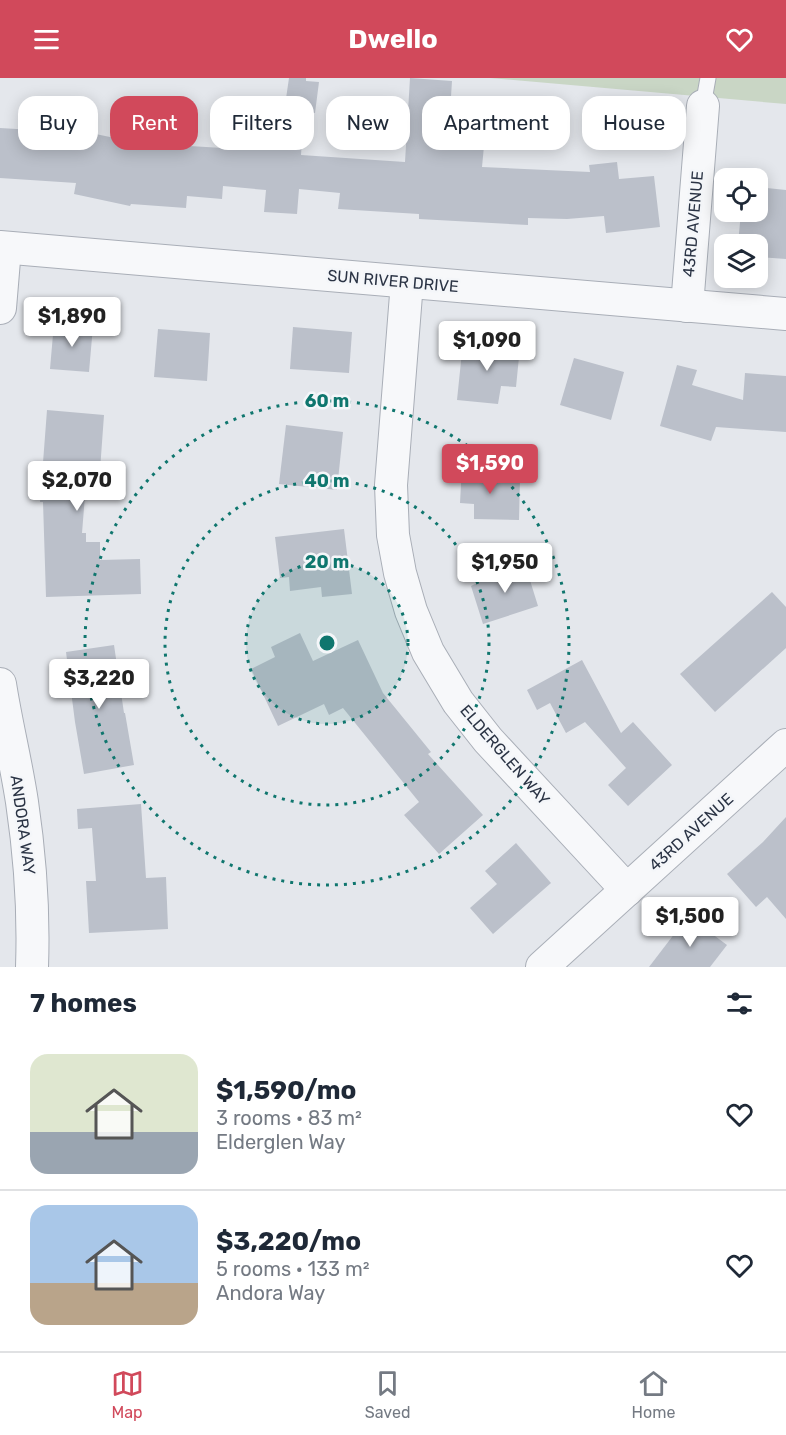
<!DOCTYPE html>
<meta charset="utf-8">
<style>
:root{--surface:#fff;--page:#f2f2f3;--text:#1f2937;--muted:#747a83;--line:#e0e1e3;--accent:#d1495b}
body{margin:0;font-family:Rubik,sans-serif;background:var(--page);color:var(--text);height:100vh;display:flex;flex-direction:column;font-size:22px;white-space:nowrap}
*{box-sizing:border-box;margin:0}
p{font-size:20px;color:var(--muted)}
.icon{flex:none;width:33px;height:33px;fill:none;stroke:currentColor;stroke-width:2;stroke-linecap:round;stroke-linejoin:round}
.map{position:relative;height:889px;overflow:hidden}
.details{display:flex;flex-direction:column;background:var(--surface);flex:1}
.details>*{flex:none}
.guide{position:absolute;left:18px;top:18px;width:750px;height:54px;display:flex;gap:12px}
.buttons{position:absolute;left:714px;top:90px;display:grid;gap:12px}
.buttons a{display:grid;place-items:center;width:54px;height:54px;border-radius:12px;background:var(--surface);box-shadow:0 3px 15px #0003;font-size:30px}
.price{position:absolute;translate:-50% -51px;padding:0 14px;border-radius:6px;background:#fff;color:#222;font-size:20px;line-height:39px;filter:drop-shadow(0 2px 3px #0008)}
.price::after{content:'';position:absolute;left:50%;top:36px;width:18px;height:14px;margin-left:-9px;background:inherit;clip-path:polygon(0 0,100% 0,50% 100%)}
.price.selected{background:var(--accent);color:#fff}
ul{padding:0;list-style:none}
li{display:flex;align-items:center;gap:18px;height:150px;padding:0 30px}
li+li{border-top:2px solid var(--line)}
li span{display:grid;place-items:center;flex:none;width:168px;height:120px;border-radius:18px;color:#555}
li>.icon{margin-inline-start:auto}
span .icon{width:72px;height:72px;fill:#fffc;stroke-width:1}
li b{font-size:26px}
h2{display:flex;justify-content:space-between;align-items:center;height:72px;padding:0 30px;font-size:26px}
.tag{padding:0 21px;border-radius:18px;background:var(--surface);box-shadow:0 3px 15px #0003;font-size:21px;line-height:54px}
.tag.selected{background:var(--accent);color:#fff}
header{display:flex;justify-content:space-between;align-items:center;height:78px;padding:0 30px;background:var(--accent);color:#fff;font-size:27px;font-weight:700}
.menu{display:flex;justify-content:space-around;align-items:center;height:84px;border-top:2px solid var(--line);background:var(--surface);font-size:16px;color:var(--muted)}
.menu a{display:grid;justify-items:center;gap:3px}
.menu .selected{color:var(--accent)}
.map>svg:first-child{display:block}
</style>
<header><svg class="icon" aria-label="menu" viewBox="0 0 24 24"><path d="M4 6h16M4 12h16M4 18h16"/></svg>Dwello<svg class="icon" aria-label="heart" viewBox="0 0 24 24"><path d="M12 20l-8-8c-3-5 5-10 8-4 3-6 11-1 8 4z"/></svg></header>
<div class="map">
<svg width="786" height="889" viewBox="0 0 786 889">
<rect width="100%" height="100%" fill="#e4e7ec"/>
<path fill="#c9d6c5" d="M 490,0 L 786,0 L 786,26 Z"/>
<g fill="#bbc0ca">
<path d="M 289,0 L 306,0 L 306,3 L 319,4 L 315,35 L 304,33 L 301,77 L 405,84 L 410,0 L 452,3 L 448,65 L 484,68 L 482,89 L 590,94 L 589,87 L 617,84 L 619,101 L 654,98 L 660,149 L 606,155 L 604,138 L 567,141 L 528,140 L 528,147 L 419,141 L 419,136 L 338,131 L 340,115 L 299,111 L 297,136 L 264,134 L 266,112 L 223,108 L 222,121 L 187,118 L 186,130 L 131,126 L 130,128 L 74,116 L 76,105 L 0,100 L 0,50 L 67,54 L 67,50 L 172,72 L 173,67 L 239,71 L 241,38 L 283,41 Z"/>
<path d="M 758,109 L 786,112 L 786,181 L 758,179 L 758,166 L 738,166 L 741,134 L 758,134 Z"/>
<path d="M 54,245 L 93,248 L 89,294 L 50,291 Z"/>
<path d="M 293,249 L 352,254 L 349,295 L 290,291 Z"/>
<path d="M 158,251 L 210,255 L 207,303 L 154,299 Z"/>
<path d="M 463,264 L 520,269 L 516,309 L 501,308 L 498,326 L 457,322 Z"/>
<path d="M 574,280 L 624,294 L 611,342 L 560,327 Z"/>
<path d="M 677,287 L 697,292 L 692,307 L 743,322 L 745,295 L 786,298 L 786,354 L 716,349 L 711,363 L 660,348 Z"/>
<path d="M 47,332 L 104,337 L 99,406 L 86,405 L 82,455 L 86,455 L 86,464 L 100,464 L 100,482 L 140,481 L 141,516 L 46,519 L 43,424 L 40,424 Z"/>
<path d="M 286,347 L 343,354 L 337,412 L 279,406 Z"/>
<path d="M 462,388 L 486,388 L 486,400 L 520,401 L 519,442 L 474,441 L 474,426 L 460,425 Z"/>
<path d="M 344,451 L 352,516 L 322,519 L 321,509 L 290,513 L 289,499 L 280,500 L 275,459 Z"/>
<path d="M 524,483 L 538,528 L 483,546 L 471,508 L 503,492 L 503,490 Z"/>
<path d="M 772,514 L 786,529 L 786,570 L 715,634 L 680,596 Z"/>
<path d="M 300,555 L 313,583 L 358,562 L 383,615 L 431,674 L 428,676 L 483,737 L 439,776 L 404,737 L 419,724 L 343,630 L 329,637 L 324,626 L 278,648 L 251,591 L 275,579 L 271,569 Z"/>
<path d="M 114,567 L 124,635 L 125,635 L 134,687 L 84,696 L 75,644 L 66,574 Z"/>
<path d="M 582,582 L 621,655 L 633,644 L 672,687 L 628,728 L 608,707 L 626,690 L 585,644 L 566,655 L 550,625 L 537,632 L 527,612 Z"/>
<path d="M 141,726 L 146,800 L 166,799 L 168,851 L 89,855 L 86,803 L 96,803 L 92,750 L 78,751 L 77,731 Z"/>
<path d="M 786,739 L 786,841 L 767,819 L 756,829 L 727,796 L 763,764 Z"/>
<path d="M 516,765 L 551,805 L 493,856 L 470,830 L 497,806 L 485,793 Z"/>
<path d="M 688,838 L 727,867 L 710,889 L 649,889 Z"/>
</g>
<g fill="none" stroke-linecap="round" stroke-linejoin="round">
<g stroke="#a9aeb7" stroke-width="17">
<path id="service" d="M 703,28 L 708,0"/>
</g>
<g stroke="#a9aeb7" stroke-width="34">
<g id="minor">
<path d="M 0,169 L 786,236"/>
<path d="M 407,204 L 391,407 L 393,457 L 400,495 L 411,533 L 428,574 L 458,624 L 488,662 L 627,812"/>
<path d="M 687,228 L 703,28"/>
<path d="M 0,230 L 5,170"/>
<path d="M 0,606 C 6,645 16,684 22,724 C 30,778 34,834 32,889"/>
<path d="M 542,889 L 786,667"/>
</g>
</g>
<use href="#service" stroke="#f7f8fa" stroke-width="15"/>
<use href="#minor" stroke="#f7f8fa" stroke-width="32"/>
</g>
<circle cx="327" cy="565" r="81" fill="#0f766e" fill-opacity=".12"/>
<g fill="none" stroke="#0f766e" stroke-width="3" stroke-dasharray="3 6">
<circle cx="327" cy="565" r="81"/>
<circle cx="327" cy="565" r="162"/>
<circle cx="327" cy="565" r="242"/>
</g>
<g text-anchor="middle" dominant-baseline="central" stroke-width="5" stroke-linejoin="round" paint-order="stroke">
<g font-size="16" fill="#2b3445" stroke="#f4f6f9">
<text transform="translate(693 146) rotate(-85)">43RD AVENUE</text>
<text transform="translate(393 203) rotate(5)">SUN RIVER DRIVE</text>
<text transform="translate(505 677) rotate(49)">ELDERGLEN WAY</text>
<text transform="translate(23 747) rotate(82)">ANDORA WAY</text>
<text transform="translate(691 754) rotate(-42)">43RD AVENUE</text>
</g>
</g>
<circle cx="327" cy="565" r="9" fill="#0f766e" stroke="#f4f6f9" stroke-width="3"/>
<g font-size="18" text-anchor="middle" font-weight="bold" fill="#0f766e" stroke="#f4f6f9" stroke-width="5" stroke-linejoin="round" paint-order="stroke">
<text x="327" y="329">60 m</text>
<text x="327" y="409">40 m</text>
<text x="327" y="490">20 m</text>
</g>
</svg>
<div class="buttons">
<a><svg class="icon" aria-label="locate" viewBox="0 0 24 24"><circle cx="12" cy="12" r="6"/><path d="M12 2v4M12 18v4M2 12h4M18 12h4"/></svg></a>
<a><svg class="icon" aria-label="layers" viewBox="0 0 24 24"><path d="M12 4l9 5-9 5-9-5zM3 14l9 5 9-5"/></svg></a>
</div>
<b class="price" style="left:72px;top:270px">$1,890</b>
<b class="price" style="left:487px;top:294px">$1,090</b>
<b class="price selected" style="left:490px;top:417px">$1,590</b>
<b class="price" style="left:77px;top:434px">$2,070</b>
<b class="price" style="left:505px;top:516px">$1,950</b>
<b class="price" style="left:99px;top:632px">$3,220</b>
<b class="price" style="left:690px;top:870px">$1,500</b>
<div class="guide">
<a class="tag">Buy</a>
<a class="tag selected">Rent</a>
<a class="tag">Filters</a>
<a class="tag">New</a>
<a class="tag">Apartment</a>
<a class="tag">House</a>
</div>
</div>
<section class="details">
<h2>7 homes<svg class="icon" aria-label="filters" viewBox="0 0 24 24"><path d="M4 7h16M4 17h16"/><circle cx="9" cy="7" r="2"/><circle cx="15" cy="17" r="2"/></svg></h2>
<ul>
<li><span style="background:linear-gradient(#dfe7d0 65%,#9aa5b1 0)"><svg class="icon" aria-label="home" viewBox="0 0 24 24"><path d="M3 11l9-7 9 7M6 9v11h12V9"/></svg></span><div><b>$1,590/mo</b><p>3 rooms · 83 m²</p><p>Elderglen Way</p></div><svg class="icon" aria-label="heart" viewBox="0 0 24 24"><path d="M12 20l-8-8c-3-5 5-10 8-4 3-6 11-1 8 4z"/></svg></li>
<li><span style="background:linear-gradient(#a9c7e8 65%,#b9a48a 0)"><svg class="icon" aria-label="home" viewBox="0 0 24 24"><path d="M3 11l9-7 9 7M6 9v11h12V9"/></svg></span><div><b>$3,220/mo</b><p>5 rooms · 133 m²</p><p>Andora Way</p></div><svg class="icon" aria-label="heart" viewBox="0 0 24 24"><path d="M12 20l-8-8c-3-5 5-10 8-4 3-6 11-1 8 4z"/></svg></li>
</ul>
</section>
<nav class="menu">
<a class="selected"><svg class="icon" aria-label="map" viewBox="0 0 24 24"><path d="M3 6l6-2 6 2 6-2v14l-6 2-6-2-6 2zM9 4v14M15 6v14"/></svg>Map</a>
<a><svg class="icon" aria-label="saved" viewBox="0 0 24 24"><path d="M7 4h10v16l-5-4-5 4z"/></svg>Saved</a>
<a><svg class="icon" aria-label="home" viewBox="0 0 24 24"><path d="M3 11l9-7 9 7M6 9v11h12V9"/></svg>Home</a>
</nav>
